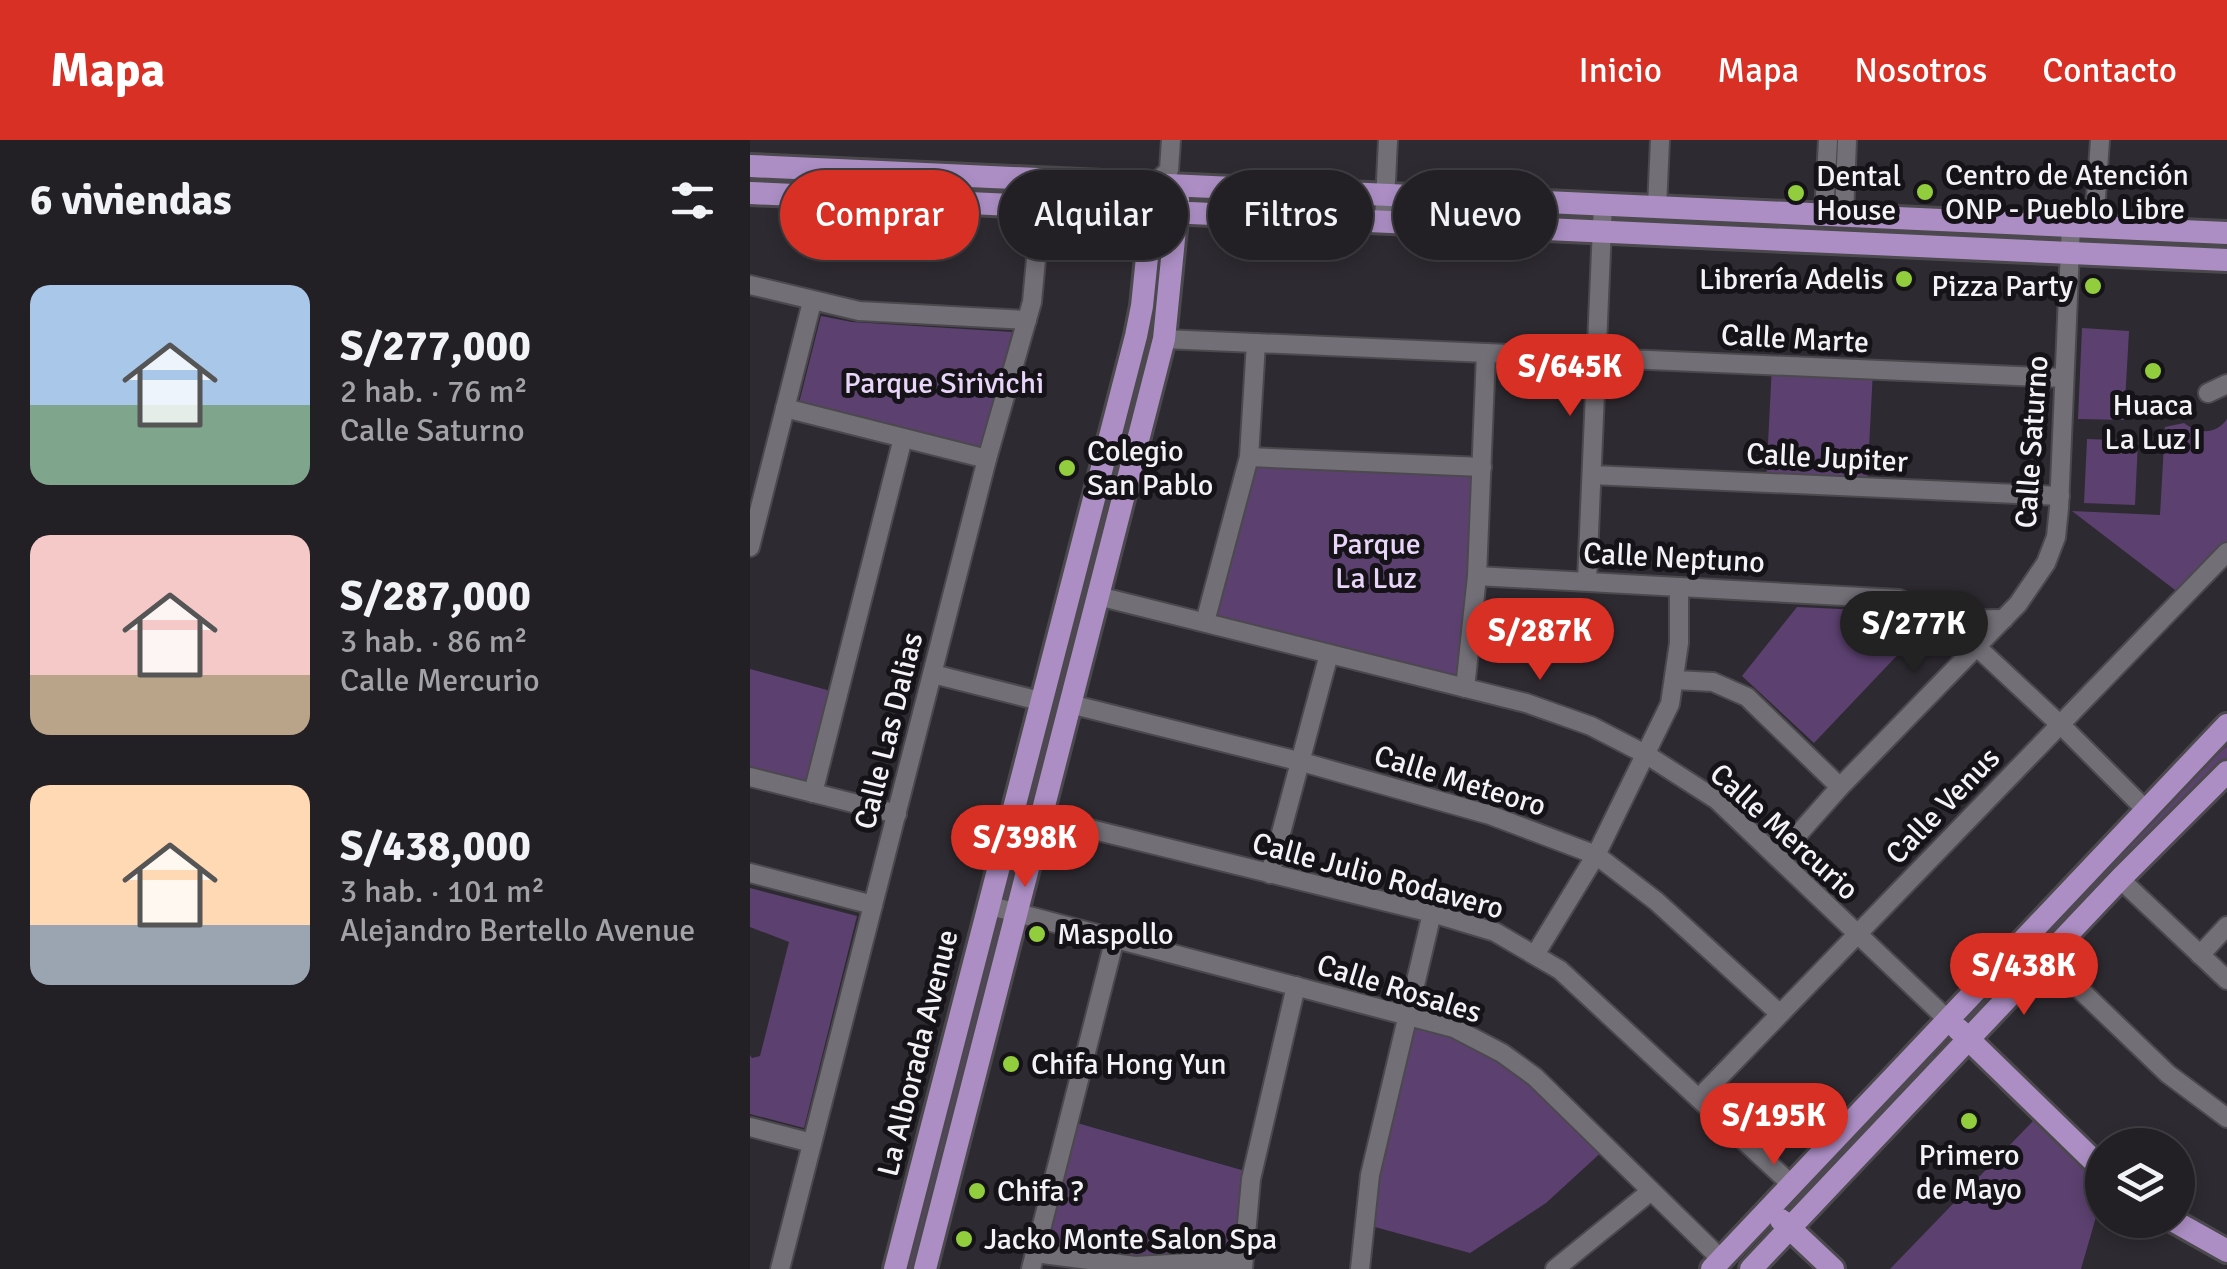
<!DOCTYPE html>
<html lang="es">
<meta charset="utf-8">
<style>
:root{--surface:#222025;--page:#2e2d32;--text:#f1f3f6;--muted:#a2a3a7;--line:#3f3e42;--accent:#d93025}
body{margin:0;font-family:Signika,sans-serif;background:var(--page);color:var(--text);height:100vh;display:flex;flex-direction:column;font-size:38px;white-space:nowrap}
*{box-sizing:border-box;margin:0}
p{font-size:32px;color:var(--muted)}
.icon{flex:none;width:55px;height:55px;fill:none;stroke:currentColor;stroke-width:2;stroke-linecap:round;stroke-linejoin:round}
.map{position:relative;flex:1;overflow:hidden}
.panel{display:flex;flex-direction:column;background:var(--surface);width:750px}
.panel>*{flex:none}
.banner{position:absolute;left:30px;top:30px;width:950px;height:90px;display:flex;gap:20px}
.fabs{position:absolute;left:1335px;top:988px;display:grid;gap:20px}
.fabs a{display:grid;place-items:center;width:110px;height:110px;border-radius:50%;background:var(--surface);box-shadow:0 5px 15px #0003,0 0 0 2px var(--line);font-size:50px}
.price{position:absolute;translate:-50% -85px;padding:0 22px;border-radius:35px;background:var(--accent);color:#fff;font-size:32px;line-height:65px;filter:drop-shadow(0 2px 5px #0008)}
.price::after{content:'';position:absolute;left:50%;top:60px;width:30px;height:22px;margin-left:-15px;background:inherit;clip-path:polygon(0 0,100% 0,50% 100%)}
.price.current{background:#222;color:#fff}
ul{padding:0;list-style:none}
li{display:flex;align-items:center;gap:30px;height:250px;padding:0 30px}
li span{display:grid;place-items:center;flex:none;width:280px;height:200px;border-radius:20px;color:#555}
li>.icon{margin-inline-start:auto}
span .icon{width:120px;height:120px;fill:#fffc;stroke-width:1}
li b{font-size:42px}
h2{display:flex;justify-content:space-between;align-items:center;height:120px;padding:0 30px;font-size:42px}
.pill{padding:0 35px;border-radius:45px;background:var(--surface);box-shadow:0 5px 15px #0003,0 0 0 2px var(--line);font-size:35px;line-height:90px}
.pill.current{background:var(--accent);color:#fff}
header{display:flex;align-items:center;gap:60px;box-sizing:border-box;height:140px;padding:0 50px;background:var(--accent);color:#fff}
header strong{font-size:48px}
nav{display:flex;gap:55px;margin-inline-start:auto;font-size:35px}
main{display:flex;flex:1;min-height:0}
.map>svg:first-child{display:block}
</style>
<header>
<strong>Mapa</strong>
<nav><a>Inicio</a><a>Mapa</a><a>Nosotros</a><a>Contacto</a></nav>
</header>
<main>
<section class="panel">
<h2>6 viviendas<svg class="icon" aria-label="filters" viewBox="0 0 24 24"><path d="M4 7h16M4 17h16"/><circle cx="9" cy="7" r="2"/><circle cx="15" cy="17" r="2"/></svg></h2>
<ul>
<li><span style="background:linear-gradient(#a9c7e8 60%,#7fa58c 0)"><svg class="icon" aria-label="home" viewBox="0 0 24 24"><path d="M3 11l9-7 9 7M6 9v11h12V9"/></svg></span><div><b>S/277,000</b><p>2 hab. · 76 m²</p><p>Calle Saturno</p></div></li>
<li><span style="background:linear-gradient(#f6c9c9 70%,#b9a48a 0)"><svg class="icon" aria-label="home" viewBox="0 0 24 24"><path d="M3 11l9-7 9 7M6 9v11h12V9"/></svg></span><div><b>S/287,000</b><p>3 hab. · 86 m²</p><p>Calle Mercurio</p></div></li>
<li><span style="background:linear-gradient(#ffd9b3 70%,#9aa5b1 0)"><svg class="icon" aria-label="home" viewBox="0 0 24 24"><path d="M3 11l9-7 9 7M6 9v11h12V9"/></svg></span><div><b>S/438,000</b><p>3 hab. · 101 m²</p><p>Alejandro Bertello Avenue</p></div></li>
</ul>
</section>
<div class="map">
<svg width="1477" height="1129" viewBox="0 0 1477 1129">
<rect width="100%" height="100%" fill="#2e2a31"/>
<g fill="#5c4170">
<path d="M 7,31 L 376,52 L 376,67 L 23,48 L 7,42 Z"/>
<path d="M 443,56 L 627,66 L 626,79 L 443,70 Z"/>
<path d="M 644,63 L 835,71 L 834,87 L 647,79 Z"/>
<path d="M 878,76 L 921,76 L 1311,97 L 1311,104 L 877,92 Z"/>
<path d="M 402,86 L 418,86 L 407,196 L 260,763 L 244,757 Z"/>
<path d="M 1337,99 L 1477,105 L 1477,119 L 1337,113 Z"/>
<path d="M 71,176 L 102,182 L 262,192 L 232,308 L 49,263 Z"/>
<path d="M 1332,188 L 1379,191 L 1374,280 L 1328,279 Z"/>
<path d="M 1022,225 L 1123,230 L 1117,347 L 1016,343 Z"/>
<path d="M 1477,279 L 1477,404 L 1429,453 L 1322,371 L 1410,375 L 1415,287 L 1434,283 C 1448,294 1466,295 1477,279 Z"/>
<path d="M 1337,299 L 1388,301 L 1385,365 L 1334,363 Z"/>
<path d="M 499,317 L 732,327 L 715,548 L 455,482 Z"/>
<path d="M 1047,467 L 1133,471 L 1176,485 L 1064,603 L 992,536 Z"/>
<path d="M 0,529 L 88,553 L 63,653 L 0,631 Z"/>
<path d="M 1477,606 L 1477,625 L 1226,886 L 1214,880 L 1436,642 Z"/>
<path d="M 0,748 L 107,776 L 54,988 L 0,974 L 0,915 L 2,918 L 10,916 L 39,802 L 0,787 Z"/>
<path d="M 242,773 L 259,779 L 171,1129 L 153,1129 Z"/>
<path d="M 659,874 L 752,913 L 856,1008 L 796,1063 L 720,1113 L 614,1084 Z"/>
<path d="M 1181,914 L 1192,924 L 1048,1073 L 1040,1065 Z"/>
<path d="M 1284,980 L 1352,1042 L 1352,1056 L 1331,1129 L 1140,1129 Z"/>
<path d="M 327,983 L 495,1031 L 489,1114 L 388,1120 L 299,1109 L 295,1103 Z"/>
</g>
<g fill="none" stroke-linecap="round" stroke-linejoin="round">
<g stroke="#4c494e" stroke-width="22">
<g id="minor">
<path d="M 404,44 L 419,30 L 421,0"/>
<path d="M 907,67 L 910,0"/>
<path d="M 1074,74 L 1078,0"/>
<path d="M 1094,75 L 1097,0"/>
<path d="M 634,81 L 638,0"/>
<path d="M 1344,86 L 1350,0"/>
<path d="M 0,145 L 109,171 L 277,180"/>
<path d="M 414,199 L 1314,238"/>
<path d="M 1458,253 L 1477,244"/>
<path d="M 35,268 L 237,319"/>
<path d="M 499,317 L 732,327"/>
<path d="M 842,335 L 1310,356"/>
<path d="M 0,407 L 62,162"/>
<path d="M 727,436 L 1149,459 L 1198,480 L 1317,591 L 1396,670"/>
<path d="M 837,440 L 853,64"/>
<path d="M 348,456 L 776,563 L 841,586 L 897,615 L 967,660 L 1198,880"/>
<path d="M 1198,480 L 1254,479"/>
<path d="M 455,482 L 499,317 L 506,203"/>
<path d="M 183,534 L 290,561"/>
<path d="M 926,540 L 963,542 L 997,557 L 1090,647"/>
<path d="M 715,548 L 727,436 L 736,213"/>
<path d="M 320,564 L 552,622 L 740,675 L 846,715 L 906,761 L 1030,874"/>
<path d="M 0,637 L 147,674"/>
<path d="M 63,653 L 153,298"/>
<path d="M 291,677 L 682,773 L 745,792 L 810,830 L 1043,1046"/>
<path d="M 1028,717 L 1090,647 L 1268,464 L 1296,423 L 1306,397 L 1309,368 L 1321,85"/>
<path d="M 0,733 L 123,765"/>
<path d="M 520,734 L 579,514"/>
<path d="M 1370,739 L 1477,840"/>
<path d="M 237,765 L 704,888 L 752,913 L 785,937 L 972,1120"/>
<path d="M 786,813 L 846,715 L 920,564 L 929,503 L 929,447"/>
<path d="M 1450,815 L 1477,786"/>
<path d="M 1296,817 L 1418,934 L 1477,978"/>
<path d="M 949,958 L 1477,412"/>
<path d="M 0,987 L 62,1003"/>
<path d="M 285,1113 L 385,1126 L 493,1120"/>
<path d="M 30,1129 L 237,319 L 282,162 L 291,66"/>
<path d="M 281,1129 L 365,798"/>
<path d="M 493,1129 L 501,1039 L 546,846"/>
<path d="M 610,1129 L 620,1035 L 682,773"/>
<path d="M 805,1129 L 901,1051"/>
</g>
</g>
<g stroke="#4c494e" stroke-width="28">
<g id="major">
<path d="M 0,26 L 1477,93"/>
<path d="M 0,53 L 1477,120"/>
<path d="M 1208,889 L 1352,1029"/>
<path d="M 1031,1080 L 1083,1129"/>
<path d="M 1422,1080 L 1477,1111"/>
<path d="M 145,1129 L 386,196 L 392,166 L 403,59"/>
<path d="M 175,1129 L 414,199 L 428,59"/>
<path d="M 962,1129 L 1477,585"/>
<path d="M 1001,1129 L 1370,739 L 1477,632"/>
</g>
</g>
<use href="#minor" stroke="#736f77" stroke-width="18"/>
<use href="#major" stroke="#ac8ec4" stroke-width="22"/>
</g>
<g fill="#92cd3e" stroke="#151317" stroke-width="4">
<circle cx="1175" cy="52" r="10"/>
<circle cx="1046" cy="53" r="10"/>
<circle cx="1154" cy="139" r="10"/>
<circle cx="1343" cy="146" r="10"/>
<circle cx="1403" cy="231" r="10"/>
<circle cx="317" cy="328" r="10"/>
<circle cx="287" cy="794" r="10"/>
<circle cx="261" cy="924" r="10"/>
<circle cx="1219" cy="981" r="10"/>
<circle cx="227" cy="1051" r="10"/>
<circle cx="214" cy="1099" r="10"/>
</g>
<g text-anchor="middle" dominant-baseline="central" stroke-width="10" stroke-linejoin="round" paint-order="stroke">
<g font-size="30" fill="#f5f2f7" stroke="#151317" text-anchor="start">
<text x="1195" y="35">Centro de Atención<tspan x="1195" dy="34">ONP - Pueblo Libre</tspan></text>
<text x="1066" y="36">Dental<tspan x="1066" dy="34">House</tspan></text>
<text x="1134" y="139" text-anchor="end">Librería Adelis</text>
<text x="1323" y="146" text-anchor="end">Pizza Party</text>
<text x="1403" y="265" text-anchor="middle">Huaca<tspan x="1403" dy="34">La Luz I</tspan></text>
<text x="337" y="311">Colegio<tspan x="337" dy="34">San Pablo</tspan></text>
<text x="307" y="794">Maspollo</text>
<text x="281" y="924">Chifa Hong Yun</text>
<text x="1219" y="1015" text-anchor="middle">Primero<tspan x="1219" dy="34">de Mayo</tspan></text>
<text x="247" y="1051">Chifa ?</text>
<text x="234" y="1099">Jacko Monte Salon Spa</text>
</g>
<g font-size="30" fill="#f5f2f7" stroke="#151317">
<text transform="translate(1045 199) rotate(3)">Calle Marte</text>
<text transform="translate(1282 302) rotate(-86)">Calle Saturno</text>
<text transform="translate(1077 318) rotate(3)">Calle Jupiter</text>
<text transform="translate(924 418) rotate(3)">Calle Neptuno</text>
<text transform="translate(139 591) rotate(-76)">Calle Las Dalias</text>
<text transform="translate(710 641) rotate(17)">Calle Meteoro</text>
<text transform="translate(1193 666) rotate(-46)">Calle Venus</text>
<text transform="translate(1034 692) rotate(42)">Calle Mercurio</text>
<text transform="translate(628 736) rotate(15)">Calle Julio Rodavero</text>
<text transform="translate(649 849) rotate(17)">Calle Rosales</text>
<text transform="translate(168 913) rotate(-76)">La Alborada Avenue</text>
</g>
<g font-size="30" fill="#e8d5f9" stroke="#151317">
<text x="194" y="243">Parque Sirivichi</text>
<text x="626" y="404">Parque<tspan x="626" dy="34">La Luz</tspan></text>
</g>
</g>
</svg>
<div class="fabs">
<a><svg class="icon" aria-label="layers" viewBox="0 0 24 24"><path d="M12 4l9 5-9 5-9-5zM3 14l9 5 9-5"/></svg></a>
</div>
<b class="price" style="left:820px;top:279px">S/645K</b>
<b class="price current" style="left:1164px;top:536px">S/277K</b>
<b class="price" style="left:790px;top:543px">S/287K</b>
<b class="price" style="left:275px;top:750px">S/398K</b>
<b class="price" style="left:1274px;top:878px">S/438K</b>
<b class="price" style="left:1024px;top:1028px">S/195K</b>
<div class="banner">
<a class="pill current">Comprar</a>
<a class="pill">Alquilar</a>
<a class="pill">Filtros</a>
<a class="pill">Nuevo</a>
</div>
</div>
</main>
